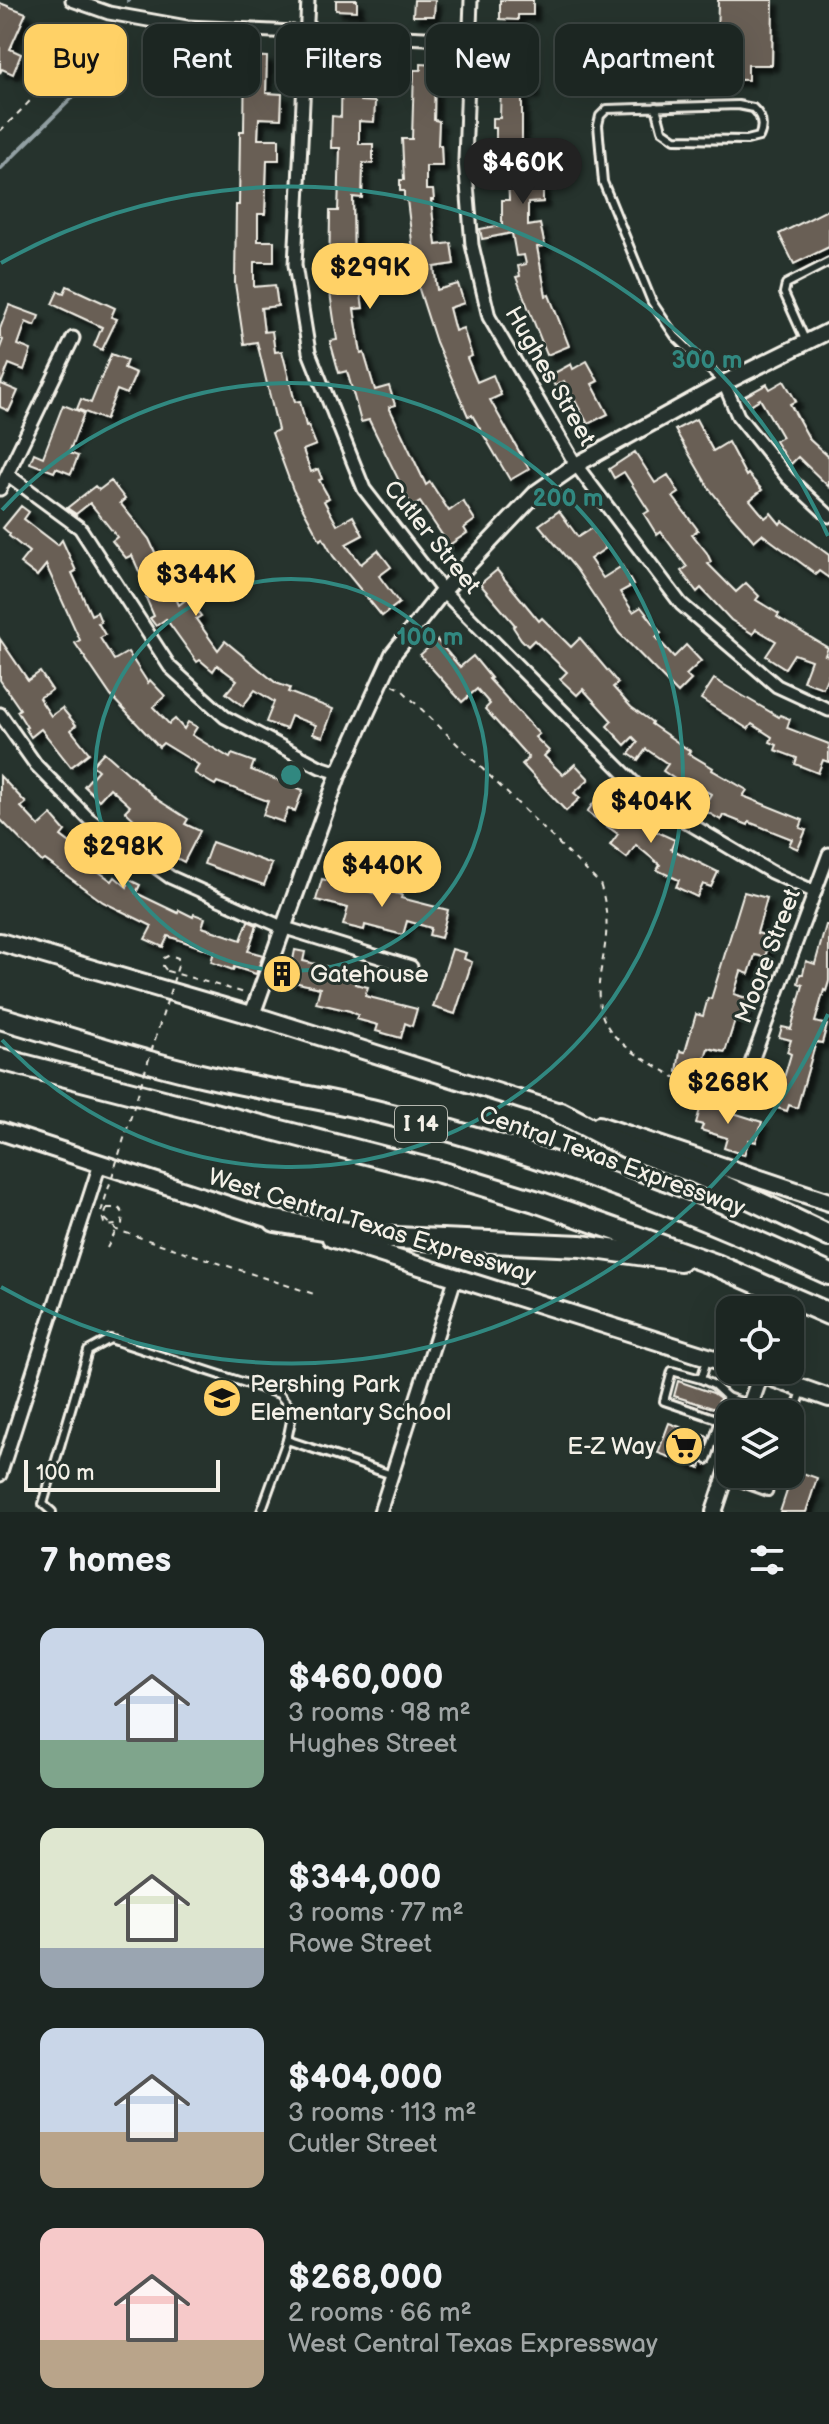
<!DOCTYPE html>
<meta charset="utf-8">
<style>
:root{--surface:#1c2622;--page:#252e2a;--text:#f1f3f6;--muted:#a0a5a5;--line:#3a4340;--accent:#ffd166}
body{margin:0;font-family:"Balsamiq Sans",sans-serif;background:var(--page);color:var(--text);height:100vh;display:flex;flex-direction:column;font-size:30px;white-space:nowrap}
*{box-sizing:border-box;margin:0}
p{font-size:26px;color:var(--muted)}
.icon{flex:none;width:44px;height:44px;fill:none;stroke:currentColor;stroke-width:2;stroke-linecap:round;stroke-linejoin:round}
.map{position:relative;height:1512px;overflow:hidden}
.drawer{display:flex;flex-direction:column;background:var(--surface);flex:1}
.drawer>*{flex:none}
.hud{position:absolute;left:24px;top:24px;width:782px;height:72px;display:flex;gap:16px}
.fabs{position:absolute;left:716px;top:1296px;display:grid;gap:16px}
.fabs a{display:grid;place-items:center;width:88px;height:88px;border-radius:16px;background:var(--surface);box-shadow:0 8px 32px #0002,0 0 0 2px var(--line);font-size:40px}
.scale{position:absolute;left:24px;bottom:20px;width:196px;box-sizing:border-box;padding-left:8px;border:4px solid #f4f1e8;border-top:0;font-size:22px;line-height:28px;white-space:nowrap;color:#f4f1e8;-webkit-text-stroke:6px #26332d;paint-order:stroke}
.price{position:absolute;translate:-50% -68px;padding:0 18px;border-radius:28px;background:var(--accent);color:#111;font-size:26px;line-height:52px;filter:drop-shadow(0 2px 4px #0008)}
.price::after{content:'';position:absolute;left:50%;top:48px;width:24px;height:18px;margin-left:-12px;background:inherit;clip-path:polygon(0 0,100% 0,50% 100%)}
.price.on{background:#222;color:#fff}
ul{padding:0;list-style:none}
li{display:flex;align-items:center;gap:24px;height:200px;padding:0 40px}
li span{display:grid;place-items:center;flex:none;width:224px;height:160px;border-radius:16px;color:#555}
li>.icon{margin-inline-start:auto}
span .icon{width:96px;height:96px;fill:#fffc;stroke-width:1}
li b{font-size:34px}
h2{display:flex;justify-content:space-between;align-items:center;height:96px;padding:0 40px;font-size:34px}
.pill{padding:0 28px;border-radius:16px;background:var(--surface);box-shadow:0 8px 32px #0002,0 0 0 2px var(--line);font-size:28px;line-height:72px}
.pill.on{background:var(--accent);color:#111}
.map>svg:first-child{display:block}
</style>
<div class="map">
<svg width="829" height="1512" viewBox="0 0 829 1512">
<defs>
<filter id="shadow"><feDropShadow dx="6" dy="6" stdDeviation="2" flood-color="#0009"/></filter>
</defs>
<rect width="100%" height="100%" fill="#26332d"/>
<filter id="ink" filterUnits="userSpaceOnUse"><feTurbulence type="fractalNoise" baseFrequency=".0125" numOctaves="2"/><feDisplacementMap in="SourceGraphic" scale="16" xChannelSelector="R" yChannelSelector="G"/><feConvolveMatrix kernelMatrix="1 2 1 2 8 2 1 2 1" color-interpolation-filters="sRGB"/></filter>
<g filter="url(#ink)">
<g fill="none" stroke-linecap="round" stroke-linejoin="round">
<g stroke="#93a1a4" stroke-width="4">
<path d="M 128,1 L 128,0"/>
<path d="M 0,169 L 76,94 L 114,27"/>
</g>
</g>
<g fill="#695e54" stroke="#f4f1e8" stroke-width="2" filter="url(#shadow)">
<path d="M 336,0 L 357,0 L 357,11 L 336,10 Z"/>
<path d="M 414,0 L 435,0 L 434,16 L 413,16 Z"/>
<path d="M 500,0 L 533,0 L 533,15 L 518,15 L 518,20 L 500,19 Z"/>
<path d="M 718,0 L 773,0 L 772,65 L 748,65 L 748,80 L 695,79 L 695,61 L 701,61 L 701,44 L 717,44 Z"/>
<path d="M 0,3 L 26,13 L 10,49 L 21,54 L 13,74 L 2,69 L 0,73 Z"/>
<path d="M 588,45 L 614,45 L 614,85 L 588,84 Z"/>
<path d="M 245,56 L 267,57 L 266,93 L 282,94 L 281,119 L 259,118 L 258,139 L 279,139 L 279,160 L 267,160 L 265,214 L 258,214 L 258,241 L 274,241 L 274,262 L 254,262 L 254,287 L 275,285 L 278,306 L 261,308 L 264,332 L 272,331 L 275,352 L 282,351 L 295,402 L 300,401 L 306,426 L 308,425 L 316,445 L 303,450 L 311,472 L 318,469 L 322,479 L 319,480 L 329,498 L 324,501 L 337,525 L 353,516 L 363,535 L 346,544 L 361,564 L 378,550 L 391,567 L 379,576 L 399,603 L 382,616 L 333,556 L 323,538 L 320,540 L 293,490 L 272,433 L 278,430 L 257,342 L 244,344 L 235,283 L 236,205 L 239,205 L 240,131 L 244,131 Z"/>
<path d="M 342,60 L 362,61 L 361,101 L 375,102 L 374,122 L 359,121 L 359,144 L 373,144 L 373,164 L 363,163 L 362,198 L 353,197 L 354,289 L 360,288 L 363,308 L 354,309 L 361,354 L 364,353 L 375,390 L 389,386 L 395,405 L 389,407 L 426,485 L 430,482 L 449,511 L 463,501 L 475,520 L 464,528 L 467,533 L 449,545 L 420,502 L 412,507 L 369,420 L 361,422 L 347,371 L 339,373 L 330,341 L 337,340 L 329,286 L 330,211 L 338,211 L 340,148 L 331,148 L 332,116 L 341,117 Z"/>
<path d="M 421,64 L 435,65 L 434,120 L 439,121 L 438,145 L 441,145 L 442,166 L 426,166 L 426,190 L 433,190 L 434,200 L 431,200 L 436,245 L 451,243 L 454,264 L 434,267 L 437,290 L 458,284 L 464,303 L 449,308 L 455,331 L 463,328 L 472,356 L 467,358 L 477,382 L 493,375 L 501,395 L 490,400 L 529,469 L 510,480 L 472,415 L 468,416 L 436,342 L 417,283 L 407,200 L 404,200 L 404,191 L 400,191 L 400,180 L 404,180 L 402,139 L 412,139 L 414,70 L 421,70 Z"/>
<path d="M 492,66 L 518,66 L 518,73 L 533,73 L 533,92 L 522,92 L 522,143 L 526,143 L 527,182 L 543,182 L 543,202 L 528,203 L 528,226 L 540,224 L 545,246 L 537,247 L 546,296 L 549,295 L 569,346 L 547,355 L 516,277 L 520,276 L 518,266 L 526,264 L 524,255 L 516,256 L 512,233 L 482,239 L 480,229 L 502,225 L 502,200 L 509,200 L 507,154 L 496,154 L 496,128 L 492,128 L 492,118 L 500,118 L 501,81 L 492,81 Z"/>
<path d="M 829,209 L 829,247 L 794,264 L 779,234 Z"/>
<path d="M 67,286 L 115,308 L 111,317 L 117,319 L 102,350 L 94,346 L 102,327 L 52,304 L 58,291 L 64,293 Z"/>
<path d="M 9,305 L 39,316 L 35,326 L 26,322 L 18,345 L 31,350 L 24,370 L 9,364 L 1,384 L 18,391 L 9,411 L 0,407 L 0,348 L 3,340 L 0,338 L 0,329 Z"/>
<path d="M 111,354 L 127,360 L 124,368 L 136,373 L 127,394 L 117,390 L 105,420 L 77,409 L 81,399 L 91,403 Z"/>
<path d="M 587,361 L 598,381 L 592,384 L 608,414 L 588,424 L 564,381 L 555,386 L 549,376 L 571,364 L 573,369 Z"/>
<path d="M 784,381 L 796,401 L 790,404 L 810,440 L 829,457 L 829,487 L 798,457 L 791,464 L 785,457 L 775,441 L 782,437 L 760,399 L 750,405 L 745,396 L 767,384 L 770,389 Z"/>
<path d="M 63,405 L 84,413 L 69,453 L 78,456 L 71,474 L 56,468 L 54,472 L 30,463 L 34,453 L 43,457 Z"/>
<path d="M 696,419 L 713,451 L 728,442 L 746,476 L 748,474 L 762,490 L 750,500 L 765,518 L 771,513 L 780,524 L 782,521 L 829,555 L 829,578 L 819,571 L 816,574 L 762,534 L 754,541 L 724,507 L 709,488 L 675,430 Z"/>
<path d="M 635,452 L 655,483 L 668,475 L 679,493 L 673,497 L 698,530 L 692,534 L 707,553 L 711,562 L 708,564 L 736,592 L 746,583 L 759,596 L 756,600 L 779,614 L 777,617 L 828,648 L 825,655 L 829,656 L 829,673 L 823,688 L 803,681 L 811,660 L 794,654 L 785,668 L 766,656 L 776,641 L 756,629 L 753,634 L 731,620 L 701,588 L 697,592 L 681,571 L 687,567 L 661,532 L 657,535 L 644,514 L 649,511 L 624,472 L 614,478 L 609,469 Z"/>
<path d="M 111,481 L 125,499 L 120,503 L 149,539 L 179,605 L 188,598 L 201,616 L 196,619 L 218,650 L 225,641 L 276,683 L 290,688 L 288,692 L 333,709 L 323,737 L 313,734 L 316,725 L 291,716 L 286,729 L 266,722 L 274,702 L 255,690 L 243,706 L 226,693 L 237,680 L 217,665 L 213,671 L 200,660 L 197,662 L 166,619 L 156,626 L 150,618 L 154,616 L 146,598 L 150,597 L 132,555 L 126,558 L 112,541 L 117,537 L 90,503 L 76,514 L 67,508 L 95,486 L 99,490 Z"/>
<path d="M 21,506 L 29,512 L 24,519 L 58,545 L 62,540 L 76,571 L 72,573 L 91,615 L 97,612 L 101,622 L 98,623 L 105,635 L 100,638 L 114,660 L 128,652 L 148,683 L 150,680 L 165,696 L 153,707 L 169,724 L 175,719 L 184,729 L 188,722 L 197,727 L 192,735 L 230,758 L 232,754 L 254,762 L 251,770 L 303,790 L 295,811 L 288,809 L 283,822 L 263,815 L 268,801 L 217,782 L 215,785 L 194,773 L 199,765 L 163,743 L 159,747 L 111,696 L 75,643 L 80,640 L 46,565 L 37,576 L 20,563 L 29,552 L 9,536 L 10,534 L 3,528 Z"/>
<path d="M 559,511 L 578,537 L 592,528 L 606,548 L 590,559 L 603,578 L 622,566 L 633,585 L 620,592 L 633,612 L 641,607 L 661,633 L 656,637 L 674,657 L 686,645 L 701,661 L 686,675 L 691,680 L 678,693 L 619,633 L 576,569 L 539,525 Z"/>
<path d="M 497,570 L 539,621 L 542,618 L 571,647 L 580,638 L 618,683 L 613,687 L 631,707 L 652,722 L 651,724 L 690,751 L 688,753 L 713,768 L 712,770 L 747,790 L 743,796 L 803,820 L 800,828 L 806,830 L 798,849 L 789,845 L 792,839 L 749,822 L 748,825 L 723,815 L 721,820 L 702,809 L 711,794 L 691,783 L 688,788 L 663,771 L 668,764 L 646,749 L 638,760 L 629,754 L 638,742 L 633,737 L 625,745 L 607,726 L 612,721 L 583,689 L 577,695 L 560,679 L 567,672 L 534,640 L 528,646 L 521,639 L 513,627 L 515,625 L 480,584 Z"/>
<path d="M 0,639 L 28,680 L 40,672 L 52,690 L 39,698 L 51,716 L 62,708 L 76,725 L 71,730 L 89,753 L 71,767 L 41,729 L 31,737 L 25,728 L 27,727 L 17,711 L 20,709 L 0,680 Z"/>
<path d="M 437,640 L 460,667 L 473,656 L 491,678 L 489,679 L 539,734 L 535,737 L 549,751 L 544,756 L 563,775 L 575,764 L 589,779 L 574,793 L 580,798 L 566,811 L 522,764 L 529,758 L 485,709 L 490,704 L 477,689 L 462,702 L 420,655 Z"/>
<path d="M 714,679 L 779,717 L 780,715 L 790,719 L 787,728 L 829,744 L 829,762 L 823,760 L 818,773 L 795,764 L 797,758 L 775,750 L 777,745 L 770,742 L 772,737 L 752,724 L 748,729 L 701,699 Z"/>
<path d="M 104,752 L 158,800 L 188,819 L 185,824 L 200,831 L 184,862 L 165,852 L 174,836 L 153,825 L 151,830 L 139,824 L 125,811 L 130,806 L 110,788 L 99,800 L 84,786 L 98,770 L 92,765 Z"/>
<path d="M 0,776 L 26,803 L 21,807 L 39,826 L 51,815 L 65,831 L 61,836 L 78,849 L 74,854 L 112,881 L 115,877 L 127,887 L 130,880 L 140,885 L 136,893 L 178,913 L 179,910 L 193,917 L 194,914 L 205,918 L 202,927 L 241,940 L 248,921 L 257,925 L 248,951 L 263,955 L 256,974 L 234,967 L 233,970 L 211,962 L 214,952 L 168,936 L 163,947 L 145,939 L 152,926 L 103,902 L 45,860 L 42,862 L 0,819 Z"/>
<path d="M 605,787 L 614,793 L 609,799 L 646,827 L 649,823 L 657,829 L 655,831 L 675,840 L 671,849 L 718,872 L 711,887 L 703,884 L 697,897 L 676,887 L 679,880 L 657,870 L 660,865 L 636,845 L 627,858 L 610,845 L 618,834 L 587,812 Z"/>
<path d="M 212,842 L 272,864 L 264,885 L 204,864 Z"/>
<path d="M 322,879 L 385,896 L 387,891 L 402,895 L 401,898 L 448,910 L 441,938 L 429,935 L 431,928 L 407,921 L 403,935 L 365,925 L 364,930 L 343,925 L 348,908 L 316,900 Z"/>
<path d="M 744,892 L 767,898 L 757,933 L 771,937 L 765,957 L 755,955 L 749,974 L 741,971 L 734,994 L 749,999 L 743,1019 L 736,1017 L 725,1052 L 708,1048 L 699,1078 L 677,1072 L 680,1051 L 685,1052 L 696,1014 L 703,1016 L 708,998 L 711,999 Z"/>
<path d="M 826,925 L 829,925 L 829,981 L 826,991 L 824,990 L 815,1022 L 827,1025 L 822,1043 L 816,1042 L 797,1108 L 789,1105 L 787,1111 L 768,1105 L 771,1096 L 778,1098 L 791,1054 L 787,1052 L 791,1040 L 779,1037 L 782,1027 L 791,1029 L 803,985 L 798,983 L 800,974 L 803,974 L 806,961 L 815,964 Z"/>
<path d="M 452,949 L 466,953 L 464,959 L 472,962 L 455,1014 L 433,1007 Z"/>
<path d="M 295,950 L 305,952 L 303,961 L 358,974 L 355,984 L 368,987 L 365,996 L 417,1009 L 412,1026 L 405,1023 L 401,1038 L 376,1031 L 378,1025 L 356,1019 L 358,1015 L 350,1011 L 316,1003 L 320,988 L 277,978 L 275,980 L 282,961 L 292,965 Z"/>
<path d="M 704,1096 L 714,1099 L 711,1106 L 762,1122 L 756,1142 L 749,1140 L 744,1155 L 724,1148 L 727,1138 L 701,1130 L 703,1125 L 696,1123 Z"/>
<path d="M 678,1381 L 713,1393 L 720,1398 L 716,1409 L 674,1396 Z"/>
<path d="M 669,1423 L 708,1437 L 700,1468 L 658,1453 Z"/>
<path d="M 794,1470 L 817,1478 L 806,1512 L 780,1512 Z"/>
</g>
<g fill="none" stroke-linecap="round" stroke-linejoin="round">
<g stroke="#f4f1e8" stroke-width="12">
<g id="service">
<path d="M 656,107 L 662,130 L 675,139 L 747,140 L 759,137 C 764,126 762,116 753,108 L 738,105 L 607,109 L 600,116 L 598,125 L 603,182 L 652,302 L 675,336 L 724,383"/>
<path d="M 806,342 L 784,293 L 786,284 L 829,262"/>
<path d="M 707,1360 L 701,1379 L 672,1371 L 664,1401 L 720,1420 L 727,1397 L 750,1405"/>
<path d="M 701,1379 L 714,1385 L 727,1397"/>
<path d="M 790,1427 L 803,1388"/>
<path d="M 287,1440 L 392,1475"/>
<path d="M 707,1460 L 720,1420"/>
<path d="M 726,1477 L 768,1492 L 774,1474"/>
<path d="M 52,1512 L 43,1504 L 88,1351 L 110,1339 L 279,1394 L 293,1411 L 287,1440 L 261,1512"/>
</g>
</g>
<g stroke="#f4f1e8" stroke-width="17">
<g id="minor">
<path d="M 72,0 L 109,13 L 187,27 L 468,40"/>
<path d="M 308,0 L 295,265 L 309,352 L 364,489 L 443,591 L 653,802 L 771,872 L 815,892"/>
<path d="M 471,0 L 465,160 L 472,245 L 489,317 L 576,465 L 681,604 L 777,686 L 829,710"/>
<path d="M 724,383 L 738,416 L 788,478 L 829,516"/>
<path d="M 8,475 L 80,528 L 170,667 L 225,717 L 320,767 L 339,773"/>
<path d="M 0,489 L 73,338"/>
<path d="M 0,714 L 36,765 L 89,819 L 170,877 L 282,927 L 411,967"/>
<path d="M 747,1074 L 829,854"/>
<path d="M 0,1475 L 100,1164"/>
<path d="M 380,1512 L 456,1276"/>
</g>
</g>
<g stroke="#f4f1e8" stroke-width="20">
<g id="tertiary">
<path d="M 252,1015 L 339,773 L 393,654 L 443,591 L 537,492 L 576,465 L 724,383 L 829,331"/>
<path d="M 747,1414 L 761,1374"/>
<path d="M 714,1512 L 730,1464"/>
</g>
</g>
<g stroke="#f4f1e8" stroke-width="22">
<g id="secondary">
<path d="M 0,942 L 265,1019 L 569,1115"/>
<path d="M 599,1125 L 829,1202"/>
<path d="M 0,1131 L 286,1224"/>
<path d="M 331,1238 L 730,1364"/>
<path d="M 750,1370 L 829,1398"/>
</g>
</g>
<g stroke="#f4f1e8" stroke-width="26">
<g id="motorway">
<path d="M 0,1018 C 68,1037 136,1061 205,1076 C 260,1089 316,1097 371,1110 C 527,1147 684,1207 829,1274"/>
<path d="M 0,1059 L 440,1172 L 535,1201 L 716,1265 L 829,1314"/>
<path d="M 561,1113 L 626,1147 L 696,1173 L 829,1236"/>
<path d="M 275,1221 L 371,1237 L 581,1246 L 680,1260"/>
</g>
</g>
<g stroke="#f4f1e8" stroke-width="2" stroke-dasharray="6 6" stroke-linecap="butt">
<path d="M 0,131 C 33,99 69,63 87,20"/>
<path d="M 393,685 L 401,689 L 600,884 C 610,914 607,938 601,969 C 592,1018 609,1039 651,1063 C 665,1071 678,1080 694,1087 L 737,1078"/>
<path d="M 167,971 L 245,993"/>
<path d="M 107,1208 L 104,1218 L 117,1230 L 317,1295"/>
<path d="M 107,1248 L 116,1231"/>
</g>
<use href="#service" stroke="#26332d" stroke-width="6"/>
<use href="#minor" stroke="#26332d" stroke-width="11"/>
<use href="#tertiary" stroke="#26332d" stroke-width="14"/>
<use href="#secondary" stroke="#26332d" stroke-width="16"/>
<use href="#motorway" stroke="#26332d" stroke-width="20"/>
<path stroke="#f4f1e8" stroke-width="2" stroke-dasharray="6 6" stroke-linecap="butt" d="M 107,1208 L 119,1208 L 123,1213 L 122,1224 L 108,1226 L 104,1223 L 101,1212 L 178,966 L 178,958 L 170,955 L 164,958 L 163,966 L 167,971"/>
</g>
</g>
<g fill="none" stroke="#318880" stroke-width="4">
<circle cx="291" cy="775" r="196"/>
<path d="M2 510A392 392 0 1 1 2 1040"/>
<path d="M828 1014A588 588 0 0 1 1 1287M1 263A588 588 0 0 1 828 536"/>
</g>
<defs>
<g id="building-disc" transform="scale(2)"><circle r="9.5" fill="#ffd166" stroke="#26332d"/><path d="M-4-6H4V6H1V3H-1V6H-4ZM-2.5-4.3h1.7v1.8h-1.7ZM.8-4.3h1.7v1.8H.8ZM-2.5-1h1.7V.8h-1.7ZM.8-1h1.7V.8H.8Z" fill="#111"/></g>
<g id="school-disc" transform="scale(2)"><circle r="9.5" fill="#ffd166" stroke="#26332d"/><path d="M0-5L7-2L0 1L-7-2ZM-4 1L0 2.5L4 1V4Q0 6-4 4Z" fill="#111"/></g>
<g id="supermarket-disc" transform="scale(2)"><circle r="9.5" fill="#ffd166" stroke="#26332d"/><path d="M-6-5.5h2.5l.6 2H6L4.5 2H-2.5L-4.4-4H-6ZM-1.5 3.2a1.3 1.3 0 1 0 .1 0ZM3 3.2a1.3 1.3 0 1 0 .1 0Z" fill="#111"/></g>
</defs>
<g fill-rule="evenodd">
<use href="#building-disc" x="282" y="974"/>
<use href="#school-disc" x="222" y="1398"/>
<use href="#supermarket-disc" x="684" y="1446"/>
</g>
<g text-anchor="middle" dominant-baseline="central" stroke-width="6" stroke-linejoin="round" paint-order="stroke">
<rect fill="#26332d" stroke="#b6b8b0" stroke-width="2" x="395" y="1106" width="52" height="36" rx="6"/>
<g font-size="22" font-weight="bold" fill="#f4f1e8">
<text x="421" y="1124">I 14</text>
</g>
<g font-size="24" fill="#f4f1e8" stroke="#26332d">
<text transform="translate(550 376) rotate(60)">Hughes Street</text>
<text transform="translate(432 537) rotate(51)">Cutler Street</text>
<text transform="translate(768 956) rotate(-69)">Moore Street</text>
<text transform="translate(612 1161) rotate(20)">Central Texas Expressway</text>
<text transform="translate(372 1226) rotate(17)">West Central Texas Expressway</text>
</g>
<g font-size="24" fill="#f4f1e8" stroke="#26332d" text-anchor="start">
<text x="310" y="974">Gatehouse</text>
<text x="250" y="1384">Pershing Park<tspan x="250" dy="28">Elementary School</tspan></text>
<text x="656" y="1446" text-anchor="end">E-Z Way</text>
</g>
</g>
<circle cx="291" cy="775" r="12" fill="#318880" stroke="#26332d" stroke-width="4"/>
<g font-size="24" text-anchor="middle" font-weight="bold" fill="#318880" stroke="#26332d" stroke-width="6" stroke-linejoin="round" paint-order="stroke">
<text x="707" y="368">300 m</text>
<text x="568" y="506">200 m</text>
<text x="430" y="645">100 m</text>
</g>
</svg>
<div class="fabs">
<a><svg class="icon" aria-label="locate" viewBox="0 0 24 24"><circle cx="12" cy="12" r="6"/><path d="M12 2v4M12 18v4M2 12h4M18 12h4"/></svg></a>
<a><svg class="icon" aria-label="layers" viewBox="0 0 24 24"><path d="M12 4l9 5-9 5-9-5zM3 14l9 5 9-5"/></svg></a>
</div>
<div class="scale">100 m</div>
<b class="price on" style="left:523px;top:206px">$460K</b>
<b class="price" style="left:370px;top:311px">$299K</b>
<b class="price" style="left:196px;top:618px">$344K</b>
<b class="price" style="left:651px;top:845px">$404K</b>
<b class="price" style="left:123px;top:890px">$298K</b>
<b class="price" style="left:382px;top:909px">$440K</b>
<b class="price" style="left:728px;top:1126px">$268K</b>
<div class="hud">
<a class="pill on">Buy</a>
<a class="pill">Rent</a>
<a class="pill">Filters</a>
<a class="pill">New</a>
<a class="pill">Apartment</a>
</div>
</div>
<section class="drawer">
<h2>7 homes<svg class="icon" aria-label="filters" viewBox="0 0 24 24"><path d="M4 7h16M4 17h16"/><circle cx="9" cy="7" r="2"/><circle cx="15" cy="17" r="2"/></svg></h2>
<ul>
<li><span style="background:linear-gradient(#c9d6e8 70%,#7fa58c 0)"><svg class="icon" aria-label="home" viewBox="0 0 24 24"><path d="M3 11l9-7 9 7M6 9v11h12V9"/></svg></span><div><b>$460,000</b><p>3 rooms · 98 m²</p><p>Hughes Street</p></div></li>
<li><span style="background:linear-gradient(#dfe7d0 75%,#9aa5b1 0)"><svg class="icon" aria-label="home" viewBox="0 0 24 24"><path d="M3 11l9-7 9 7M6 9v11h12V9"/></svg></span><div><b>$344,000</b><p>3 rooms · 77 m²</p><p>Rowe Street</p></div></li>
<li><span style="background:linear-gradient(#c9d6e8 65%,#b9a48a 0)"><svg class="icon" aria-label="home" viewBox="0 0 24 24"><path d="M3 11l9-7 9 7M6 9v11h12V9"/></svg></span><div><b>$404,000</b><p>3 rooms · 113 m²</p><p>Cutler Street</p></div></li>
<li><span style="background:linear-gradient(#f6c9c9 70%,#b9a48a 0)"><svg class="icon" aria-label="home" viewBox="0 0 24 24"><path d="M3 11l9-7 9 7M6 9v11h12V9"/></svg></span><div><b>$268,000</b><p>2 rooms · 66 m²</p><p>West Central Texas Expressway</p></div></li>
</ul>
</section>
